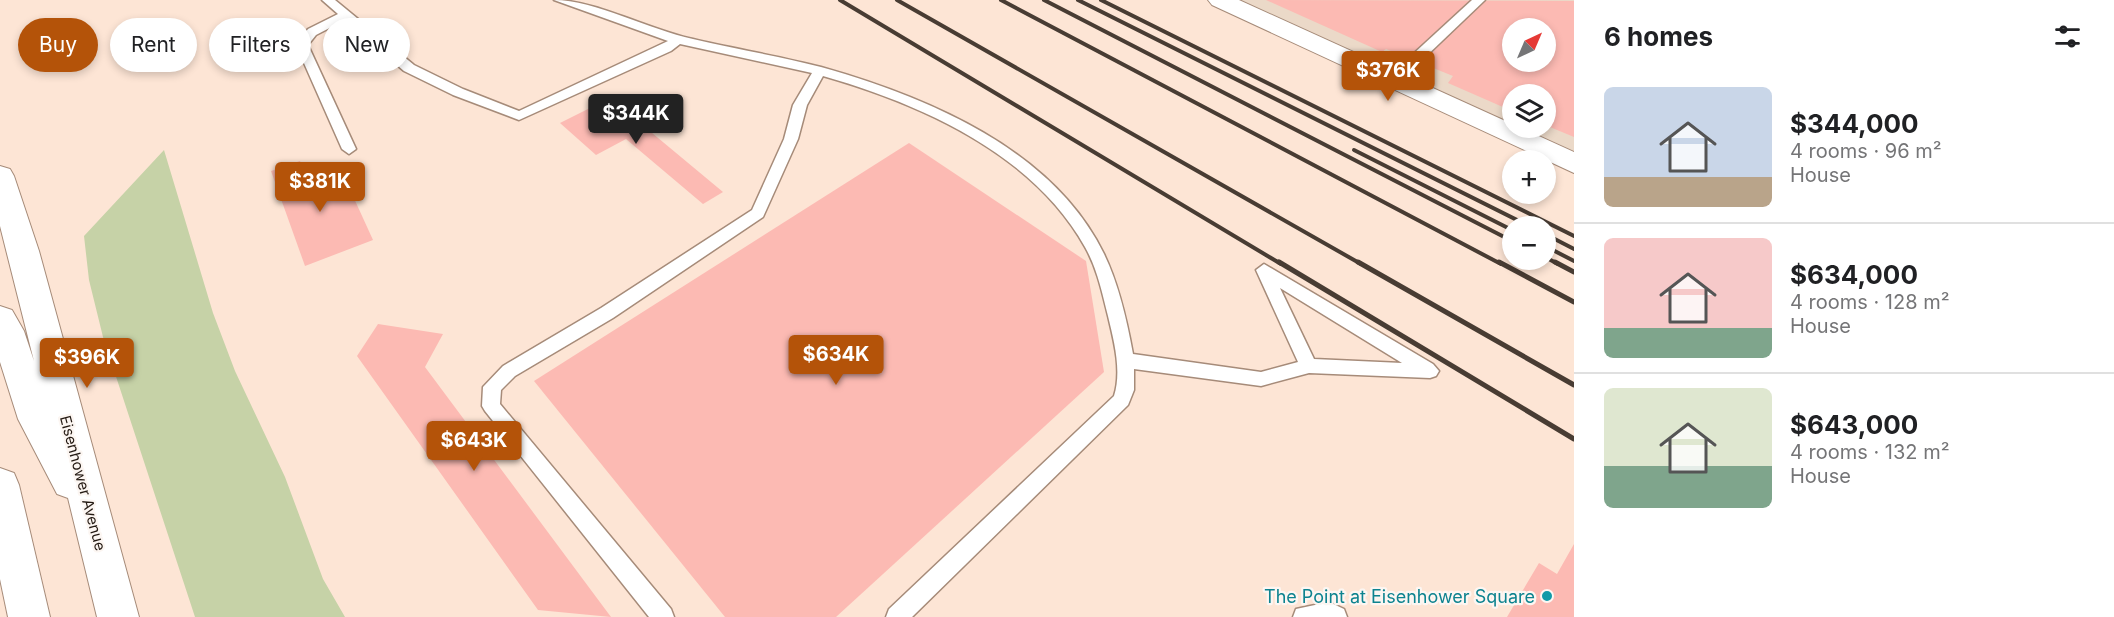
<!DOCTYPE html>
<meta charset="utf-8">
<style>
:root{--surface:#fff;--page:#f2f2f2;--text:#202124;--muted:#757577;--line:#e0e0e0;--accent:#b45309}
body{margin:0;font-family:Inter,sans-serif;background:var(--page);color:var(--text);height:100vh;display:flex;flex-direction:column;font-size:22px;white-space:nowrap}
*{box-sizing:border-box;margin:0}
p{font-size:20px;color:var(--muted)}
.icon{flex:none;width:33px;height:33px;fill:none;stroke:currentColor;stroke-width:2;stroke-linecap:round;stroke-linejoin:round}
.map{position:relative;flex:1;overflow:hidden}
.details{display:flex;flex-direction:column;background:var(--surface);width:540px}
.details>*{flex:none}
.top-card{position:absolute;left:18px;top:18px;width:570px;height:54px;display:flex;gap:12px}
.needle{width:39px;rotate:44deg}
.tools{position:absolute;left:1502px;top:18px;display:grid;gap:12px}
.tools a{display:grid;place-items:center;width:54px;height:54px;border-radius:50%;background:var(--surface);box-shadow:0 3px 9px #0003;font-size:30px}
.price{position:absolute;translate:-50% -51px;padding:0 14px;border-radius:6px;background:var(--accent);color:#fff;font-size:20px;line-height:39px;filter:drop-shadow(0 2px 3px #0008)}
.price::after{content:'';position:absolute;left:50%;top:36px;width:18px;height:14px;margin-left:-9px;background:inherit;clip-path:polygon(0 0,100% 0,50% 100%)}
.price.on{background:#222;color:#fff}
ul{padding:0;list-style:none}
li{display:flex;align-items:center;gap:18px;height:150px;padding:0 30px}
li+li{border-top:2px solid var(--line)}
li span{display:grid;place-items:center;flex:none;width:168px;height:120px;border-radius:9px;color:#555}
li>.icon{margin-inline-start:auto}
span .icon{width:72px;height:72px;fill:#fffc;stroke-width:1}
li b{font-size:26px}
h2{display:flex;justify-content:space-between;align-items:center;height:72px;padding:0 30px;font-size:26px}
.pill{padding:0 21px;border-radius:27px;background:var(--surface);box-shadow:0 3px 9px #0003;font-size:21px;line-height:54px}
.pill.on{background:var(--accent);color:#fff}
main{display:flex;flex:1;min-height:0}
.map>svg:first-child{display:block}
</style>
<main>
<div class="map">
<svg width="1574" height="617" viewBox="0 0 1574 617">
<rect width="100%" height="100%" fill="#fde5d5"/>
<path fill="#ebd9c8" fill-rule="evenodd" d="M 1222,0 L 1574,0 L 1574,162 ZM 1512,28 L 1545,28 L 1545,62 L 1512,62 ZM 1512,94 L 1545,94 L 1545,128 L 1512,128 Z"/>
<path fill="#c6d2a7" d="M 164,150 L 213,313 L 235,371 L 285,477 L 323,579 L 345,617 L 195,617 L 103,337 L 89,280 L 84,236 Z"/>
<g fill="#fcbab3" fill-rule="evenodd">
<path d="M 1266,0 L 1574,1 L 1574,137 L 1545,125 L 1545,94 L 1512,94 L 1512,111 L 1448,83 L 1453,76 L 1386,49 L 1382,52 ZM 1512,28 L 1545,28 L 1545,62 L 1512,62 Z"/>
<path d="M 610,98 L 723,192 L 703,204 L 626,139 L 596,155 L 560,123 Z"/>
<path d="M 909,143 L 1086,261 L 1104,372 L 836,617 L 725,617 L 534,381 Z"/>
<path d="M 300,161 L 309,184 L 342,172 L 373,240 L 305,266 L 271,171 Z"/>
<path d="M 378,324 L 443,334 L 425,367 L 611,617 L 538,610 L 357,356 Z"/>
<path d="M 1574,544 L 1574,617 L 1507,617 L 1539,563 L 1557,574 Z"/>
</g>
<g fill="none" stroke-linecap="round" stroke-linejoin="round">
<g stroke="#a68b79" stroke-width="3">
<g id="lane">
<path d="M 322,0 L 335,0 L 414,65 L 463,89 L 519,111 L 668,41 L 554,0 C 595,0 650,30 693,39 C 735,49 779,56 821,67 C 927,97 1053,149 1104,254 C 1119,285 1127,321 1133,354 L 1261,372 L 1298,362 L 1256,270 L 1264,264 L 1433,364 L 1439,371 L 1436,376 L 1430,378 L 1309,373 L 1261,386 L 1134,369 L 1134,390 L 1128,405 L 912,617 L 886,617 L 889,609 L 1114,396 C 1122,371 1114,341 1108,316 C 1102,292 1097,268 1085,247 C 1033,154 921,104 823,76 L 807,105 L 798,139 L 763,217 L 613,318 L 515,376 L 501,390 L 500,404 L 671,609 L 674,617 L 649,617 L 485,411 L 482,406 L 483,387 L 503,366 L 601,308 L 752,210 L 784,139 L 793,105 L 812,73 L 680,44 L 671,51 L 519,120 L 453,95 L 404,71 L 345,20 L 316,35 L 308,45 L 356,149 L 349,154 L 342,149 L 296,45 L 308,29 L 338,14 ZM 1280,288 L 1402,363 L 1314,359 Z"/>
<path d="M 1472,0 L 1485,0 L 1398,83 L 1388,83 L 1388,77 Z"/>
<path d="M 1329,602 L 1344,609 L 1347,617 L 1293,617 L 1296,609 Z"/>
</g>
</g>
<g stroke="#a68b79" stroke-width="2">
<path id="street" d="M 1208,0 L 1239,0 L 1512,124 L 1512,128 L 1521,128 L 1574,152 L 1574,173 L 1212,5 Z"/>
</g>
<g stroke="#a68b79" stroke-width="2">
<g id="secondary">
<path d="M 0,166 L 10,169 L 14,176 L 39,251 L 139,617 L 97,617 L 68,498 L 57,494 L 18,419 L 0,362 L 0,306 L 12,310 L 24,331 L 34,361 L 0,226 Z"/>
<path d="M 0,468 L 14,473 L 19,485 L 50,617 L 8,617 L 0,579 Z"/>
</g>
</g>
<use href="#lane" fill="#fff" fill-rule="evenodd"/>
<use href="#street" fill="#fff" fill-rule="evenodd"/>
<use href="#secondary" fill="#fff" fill-rule="evenodd"/>
<g stroke="#483c33" stroke-width="4">
<path d="M 840,0 L 1281,264"/>
<path d="M 897,0 L 1361,264"/>
<path d="M 1001,0 L 1501,264"/>
<path d="M 1044,0 L 1512,241"/>
<path d="M 1078,0 L 1529,226"/>
<path d="M 1101,0 L 1574,236"/>
<path d="M 1354,150 L 1512,230"/>
<path d="M 1545,234 L 1574,249"/>
<path d="M 1545,246 L 1574,261"/>
<path d="M 1545,257 L 1558,264"/>
</g>
<g stroke="#483c33" stroke-width="5">
<path d="M 1279,262 L 1574,439"/>
<path d="M 1358,262 L 1574,385"/>
<path d="M 1499,262 L 1574,302"/>
<path d="M 1555,262 L 1574,272"/>
</g>
</g>
<circle fill="#0f9aa8" stroke="#fcf6f2" stroke-width="2" cx="1547" cy="596" r="6"/>
<g text-anchor="middle" dominant-baseline="central" stroke-width="4.5" stroke-linejoin="round" paint-order="stroke">
<g font-size="15" fill="#231912" stroke="#fcf6f2">
<text transform="translate(83 483) rotate(75)">Eisenhower Avenue</text>
</g>
<g font-size="18" fill="#0d838f" stroke="#fcf6f2" text-anchor="end">
<text x="1535" y="596">The Point at Eisenhower Square</text>
</g>
</g>
</svg>
<div class="tools">
<a><svg class="needle" viewBox="-14 -14 28 28"><path d="M0-13l5 13h-10z" fill="#e53935"/><path d="M0 13l5-13h-10z" fill="#757577"/></svg></a>
<a><svg class="icon" aria-label="layers" viewBox="0 0 24 24"><path d="M12 4l9 5-9 5-9-5zM3 14l9 5 9-5"/></svg></a>
<a>+</a>
<a>−</a>
</div>
<b class="price" style="left:1388px;top:102px">$376K</b>
<b class="price on" style="left:636px;top:145px">$344K</b>
<b class="price" style="left:320px;top:213px">$381K</b>
<b class="price" style="left:836px;top:386px">$634K</b>
<b class="price" style="left:87px;top:389px">$396K</b>
<b class="price" style="left:474px;top:472px">$643K</b>
<div class="top-card">
<a class="pill on">Buy</a>
<a class="pill">Rent</a>
<a class="pill">Filters</a>
<a class="pill">New</a>
</div>
</div>
<section class="details">
<h2>6 homes<svg class="icon" aria-label="filters" viewBox="0 0 24 24"><path d="M4 7h16M4 17h16"/><circle cx="9" cy="7" r="2"/><circle cx="15" cy="17" r="2"/></svg></h2>
<ul>
<li><span style="background:linear-gradient(#c9d6e8 75%,#b9a48a 0)"><svg class="icon" aria-label="home" viewBox="0 0 24 24"><path d="M3 11l9-7 9 7M6 9v11h12V9"/></svg></span><div><b>$344,000</b><p>4 rooms · 96 m²</p><p>House</p></div></li>
<li><span style="background:linear-gradient(#f6c9c9 75%,#7fa58c 0)"><svg class="icon" aria-label="home" viewBox="0 0 24 24"><path d="M3 11l9-7 9 7M6 9v11h12V9"/></svg></span><div><b>$634,000</b><p>4 rooms · 128 m²</p><p>House</p></div></li>
<li><span style="background:linear-gradient(#dfe7d0 65%,#7fa58c 0)"><svg class="icon" aria-label="home" viewBox="0 0 24 24"><path d="M3 11l9-7 9 7M6 9v11h12V9"/></svg></span><div><b>$643,000</b><p>4 rooms · 132 m²</p><p>House</p></div></li>
</ul>
</section>
</main>
